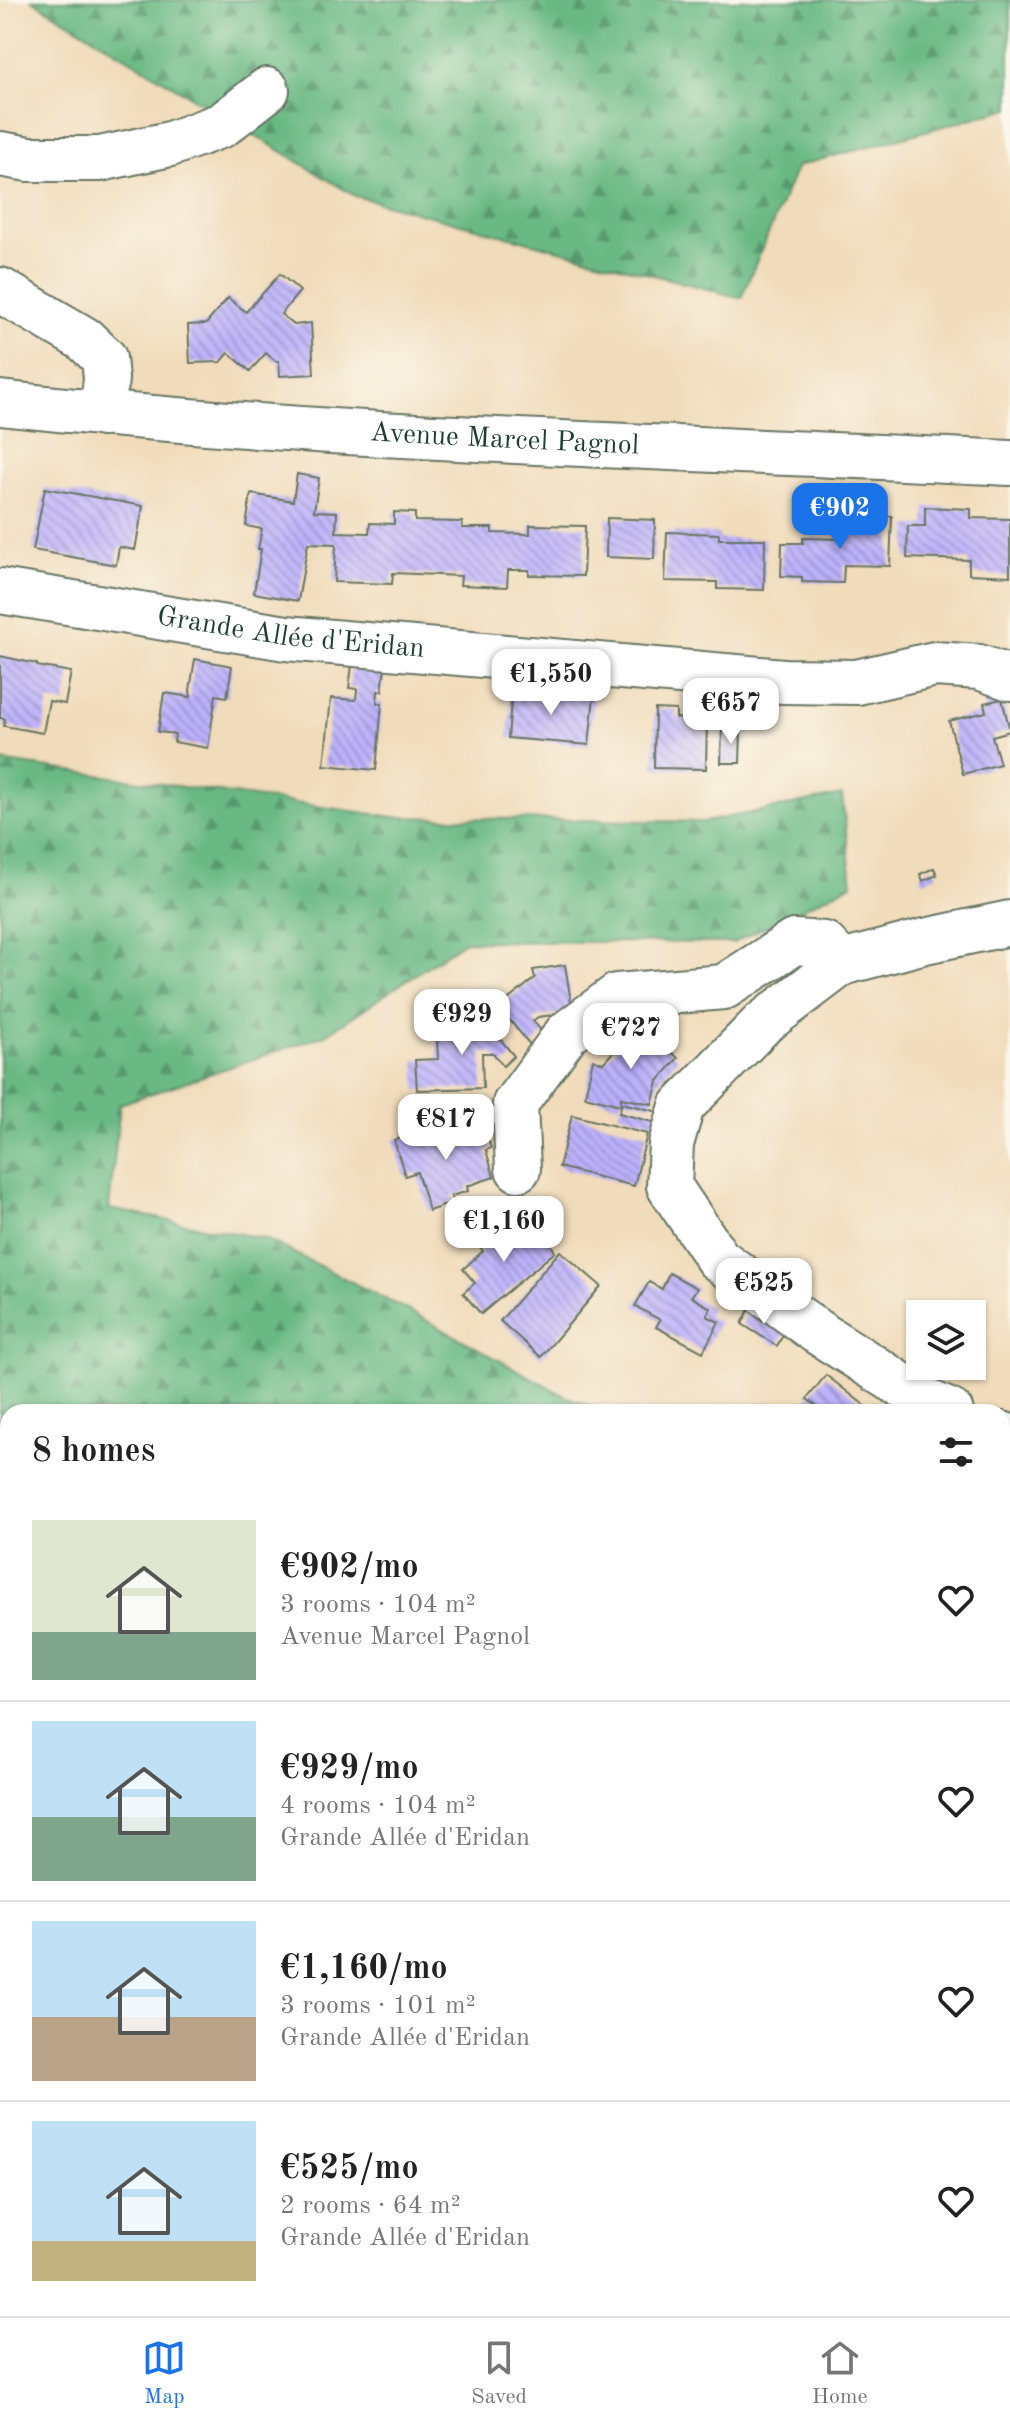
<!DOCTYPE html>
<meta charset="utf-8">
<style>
:root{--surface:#fff;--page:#f6f6f6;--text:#222;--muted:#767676;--line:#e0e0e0;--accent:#1a73e8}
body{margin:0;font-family:"Old Standard TT",serif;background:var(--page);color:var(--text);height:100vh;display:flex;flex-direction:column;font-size:30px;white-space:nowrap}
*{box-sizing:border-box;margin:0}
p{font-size:26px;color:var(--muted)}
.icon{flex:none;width:44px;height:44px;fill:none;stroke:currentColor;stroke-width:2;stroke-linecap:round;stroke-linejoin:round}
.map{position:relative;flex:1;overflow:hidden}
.side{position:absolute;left:0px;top:1404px;width:1010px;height:912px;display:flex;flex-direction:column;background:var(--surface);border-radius:24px 24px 0 0;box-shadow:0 2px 6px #0004}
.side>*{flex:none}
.buttons{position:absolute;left:906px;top:1300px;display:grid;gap:16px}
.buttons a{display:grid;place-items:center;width:80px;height:80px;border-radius:0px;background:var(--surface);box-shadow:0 2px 6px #0004;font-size:40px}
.price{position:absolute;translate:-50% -68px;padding:0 18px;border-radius:16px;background:#fff;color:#222;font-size:26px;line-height:52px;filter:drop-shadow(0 2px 4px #0008)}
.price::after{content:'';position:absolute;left:50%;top:48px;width:24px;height:18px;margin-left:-12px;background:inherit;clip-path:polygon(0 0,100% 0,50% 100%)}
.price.current{background:var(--accent);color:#fff}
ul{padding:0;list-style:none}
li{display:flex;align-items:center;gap:24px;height:200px;padding:0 32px}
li+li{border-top:2px solid var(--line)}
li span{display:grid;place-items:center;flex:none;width:224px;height:160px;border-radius:0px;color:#555}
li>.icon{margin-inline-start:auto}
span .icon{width:96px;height:96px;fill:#fffc;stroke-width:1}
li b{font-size:34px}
h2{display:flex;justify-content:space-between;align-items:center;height:96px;padding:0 32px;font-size:34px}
.tab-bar{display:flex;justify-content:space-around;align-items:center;height:112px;border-top:2px solid var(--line);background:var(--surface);font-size:22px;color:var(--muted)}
.tab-bar a{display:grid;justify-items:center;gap:4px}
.tab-bar .current{color:var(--accent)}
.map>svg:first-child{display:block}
</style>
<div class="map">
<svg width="1010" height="2316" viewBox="0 0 1010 2316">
<defs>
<pattern id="forest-firs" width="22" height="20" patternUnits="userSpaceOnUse" patternTransform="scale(2)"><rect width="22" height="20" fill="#6ab984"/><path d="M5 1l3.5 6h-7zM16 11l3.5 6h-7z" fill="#57986d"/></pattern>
<pattern id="building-back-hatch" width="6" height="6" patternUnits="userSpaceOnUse" patternTransform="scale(2)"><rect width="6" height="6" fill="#bcb0fb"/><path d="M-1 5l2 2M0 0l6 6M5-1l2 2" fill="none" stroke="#9890cc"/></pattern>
</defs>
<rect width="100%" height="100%" fill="#fbf7ec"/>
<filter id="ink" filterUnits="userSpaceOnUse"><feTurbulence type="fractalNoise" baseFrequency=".0125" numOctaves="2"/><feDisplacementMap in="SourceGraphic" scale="16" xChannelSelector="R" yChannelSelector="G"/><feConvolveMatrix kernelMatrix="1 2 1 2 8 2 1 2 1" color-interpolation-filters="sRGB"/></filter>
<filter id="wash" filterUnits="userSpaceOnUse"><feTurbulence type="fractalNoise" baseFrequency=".006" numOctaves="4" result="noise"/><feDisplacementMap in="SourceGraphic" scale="32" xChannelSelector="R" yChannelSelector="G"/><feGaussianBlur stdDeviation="1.8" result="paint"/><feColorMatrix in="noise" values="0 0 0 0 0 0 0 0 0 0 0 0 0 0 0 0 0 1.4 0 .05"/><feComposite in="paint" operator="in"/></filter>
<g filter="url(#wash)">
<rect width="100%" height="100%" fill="#f0dbba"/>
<g fill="url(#forest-firs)" stroke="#447b5c" stroke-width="2">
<path d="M 32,0 L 1010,0 L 1010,108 L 797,166 L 741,298 L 355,196 Z"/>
<path d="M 0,761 L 394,817 L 704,822 L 842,795 L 852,884 L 733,943 L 465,941 L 325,1035 L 120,1104 L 109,1209 L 266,1239 L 411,1312 L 567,1397 L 606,1412 L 8,1412 L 8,1630 L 0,1639 Z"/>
<path d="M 1002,1567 L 1010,1570 L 1010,1879 L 1002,1876 L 1002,1773 L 1005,1748 L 1002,1747 Z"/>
<path d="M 0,2009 L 8,2027 L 8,2163 L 0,2162 Z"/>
</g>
<g id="blocks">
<g fill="url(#building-back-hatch)">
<path d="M 280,274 L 300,291 L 281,314 L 294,325 L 311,323 L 314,374 L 280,376 L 279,361 L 276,361 L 266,353 L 250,371 L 229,353 L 221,362 L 190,363 L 188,325 L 206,324 L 228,298 L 246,312 Z"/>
<path d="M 297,474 L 319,478 L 314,511 L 337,512 L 336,532 L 369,533 L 370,523 L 394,524 L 394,512 L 415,513 L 415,521 L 462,522 L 462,528 L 492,528 L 492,533 L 530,534 L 530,525 L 585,526 L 583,576 L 529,575 L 529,570 L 508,570 L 507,587 L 460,585 L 461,576 L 393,573 L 392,584 L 334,582 L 336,544 L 308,543 L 298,601 L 254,593 L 261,549 L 258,549 L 262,529 L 246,526 L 251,494 L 293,501 Z"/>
<path d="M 45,488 L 143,506 L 135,550 L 119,547 L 116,565 L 33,550 Z"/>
<path d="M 925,507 L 971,509 L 971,518 L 1010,519 L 1010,576 L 969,574 L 969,560 L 907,558 L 908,526 L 925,526 Z"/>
<path d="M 845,515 L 892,516 L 890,566 L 844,565 L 843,583 L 802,582 L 802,577 L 781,576 L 782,543 L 803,543 L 803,538 L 844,539 Z"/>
<path d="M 607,518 L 655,520 L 654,559 L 606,557 Z"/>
<path d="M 667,532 L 719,534 L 719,539 L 765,539 L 764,590 L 717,589 L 717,582 L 665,581 Z"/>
<path d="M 0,656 L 37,664 L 37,666 L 71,672 L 65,704 L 49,701 L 43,733 L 4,726 L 5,719 L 0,718 Z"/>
<path d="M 195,659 L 232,666 L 227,697 L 216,695 L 208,748 L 174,742 L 175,734 L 158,732 L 164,693 L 191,697 L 190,690 Z"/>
<path d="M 352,665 L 385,668 L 382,691 L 378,691 L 377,703 L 382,703 L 376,770 L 324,765 L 331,698 L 356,700 L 357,689 L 349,688 Z"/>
<path d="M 512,689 L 594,696 L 589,745 L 508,738 Z"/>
<path d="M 1002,699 L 1010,731 L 992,736 L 1000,764 L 963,774 L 949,721 L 986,712 L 984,703 Z"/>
<path d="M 655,709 L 676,710 L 676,718 L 685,719 L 684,716 L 692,710 L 699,712 L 707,719 L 706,769 L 654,768 Z"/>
<path d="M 722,729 L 741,729 L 740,763 L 721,763 Z"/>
<path d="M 934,868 L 937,875 L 923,881 L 920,874 Z"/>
<path d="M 565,965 L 572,1008 L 568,1013 L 538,1017 L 533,1021 L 544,1034 L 531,1046 L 499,1007 L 535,978 L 533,970 Z"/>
<path d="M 469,1001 L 514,1056 L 503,1066 L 493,1053 L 482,1053 L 483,1088 L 417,1090 L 415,1060 L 438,1059 L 437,1039 L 470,1037 L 469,1024 L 458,1010 Z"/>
<path d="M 646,1029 L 678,1058 L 658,1081 L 652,1104 L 621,1098 L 620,1105 L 585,1096 L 593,1059 L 603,1063 L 630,1034 L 637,1040 Z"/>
<path d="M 622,1103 L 659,1112 L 656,1123 L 619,1113 Z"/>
<path d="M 572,1115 L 647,1134 L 634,1186 L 559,1167 Z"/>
<path d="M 482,1122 L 491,1148 L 486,1150 L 494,1177 L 467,1186 L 468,1191 L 451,1196 L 454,1202 L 429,1211 L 417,1172 L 405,1176 L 394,1140 L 435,1128 L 437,1136 Z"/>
<path d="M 505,1221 L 521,1240 L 543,1228 L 555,1252 L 481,1314 L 463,1293 L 475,1283 L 463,1269 L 483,1251 L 477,1243 Z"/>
<path d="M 560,1251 L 601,1286 L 541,1357 L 500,1321 Z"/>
<path d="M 669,1273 L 697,1288 L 691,1297 L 711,1308 L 707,1316 L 719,1322 L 703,1352 L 656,1327 L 660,1320 L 635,1306 L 649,1282 L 662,1289 Z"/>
<path d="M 751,1306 L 786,1329 L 777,1346 L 742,1324 Z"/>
<path d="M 826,1375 L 873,1412 L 824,1412 L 807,1399 Z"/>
<path d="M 8,1812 L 8,1842 L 0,1844 L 0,1813 Z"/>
<path d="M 1010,1980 L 1010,2025 L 1002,2027 L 1002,1982 Z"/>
<rect x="158" y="2308" width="102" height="8"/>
<path d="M 622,2308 L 670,2308 L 671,2316 L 624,2316 Z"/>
<path d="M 747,2308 L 810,2308 L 812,2316 L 749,2316 Z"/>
</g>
</g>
</g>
<g filter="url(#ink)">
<use href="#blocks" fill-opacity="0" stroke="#687463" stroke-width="2"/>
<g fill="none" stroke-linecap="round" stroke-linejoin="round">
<g stroke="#687463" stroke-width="48">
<g id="minor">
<path d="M 0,154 L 29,159 L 100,159 L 170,144 L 222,125 L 267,90"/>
<path d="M 0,290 L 84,339 L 104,358 L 106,379 L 102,414"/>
<path id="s1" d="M 0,403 C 335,440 673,446 1010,463"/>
<path id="s2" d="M 0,591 L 286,638 L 784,681 L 857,682 L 935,664 L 979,667 L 1010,678"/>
<path d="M 518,1169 L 515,1104 L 567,1033 L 617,996 L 724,987 L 794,942 L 824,944 L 842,963"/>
<path d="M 951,1412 L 928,1402 L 816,1331 L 718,1259 L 669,1186 L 671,1144 L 682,1106 L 763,1023 L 842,963 L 925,941 L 1010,923"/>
<path d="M 1002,1434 L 1010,1437"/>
<path d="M 1002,1922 L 1010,1926"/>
<path d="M 1002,2068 L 1010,2070"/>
<path d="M 1002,2157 L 1010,2157"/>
<path d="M 0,2213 L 8,2214"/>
</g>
</g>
<use href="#minor" stroke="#fff" stroke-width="44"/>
</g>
</g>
<g text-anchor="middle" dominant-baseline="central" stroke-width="6" stroke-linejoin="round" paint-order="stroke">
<g font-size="28" fill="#1f3d34" stroke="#fbf7ec">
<text stroke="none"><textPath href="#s1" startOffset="506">Avenue Marcel Pagnol</textPath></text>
<text stroke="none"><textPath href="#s2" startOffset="294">Grande Allée d'Eridan</textPath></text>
</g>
</g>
</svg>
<div class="buttons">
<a><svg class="icon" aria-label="layers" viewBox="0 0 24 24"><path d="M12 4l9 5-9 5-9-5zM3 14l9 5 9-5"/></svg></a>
</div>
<b class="price current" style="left:840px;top:551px">€902</b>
<b class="price" style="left:551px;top:717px">€1,550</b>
<b class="price" style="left:731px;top:746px">€657</b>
<b class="price" style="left:462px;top:1057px">€929</b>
<b class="price" style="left:631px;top:1071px">€727</b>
<b class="price" style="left:446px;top:1162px">€817</b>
<b class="price" style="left:504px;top:1264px">€1,160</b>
<b class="price" style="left:764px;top:1326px">€525</b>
<section class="side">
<h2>8 homes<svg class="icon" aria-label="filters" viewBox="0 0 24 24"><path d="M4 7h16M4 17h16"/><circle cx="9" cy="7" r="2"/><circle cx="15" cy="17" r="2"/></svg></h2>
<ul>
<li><span style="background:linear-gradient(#dfe7d0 70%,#7fa58c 0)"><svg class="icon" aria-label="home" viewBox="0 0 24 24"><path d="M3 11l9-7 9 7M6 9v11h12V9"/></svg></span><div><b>€902/mo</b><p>3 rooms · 104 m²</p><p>Avenue Marcel Pagnol</p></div><svg class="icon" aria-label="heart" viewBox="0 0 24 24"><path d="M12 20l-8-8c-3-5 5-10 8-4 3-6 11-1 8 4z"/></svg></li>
<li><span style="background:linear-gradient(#bfe0f5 60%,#7fa58c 0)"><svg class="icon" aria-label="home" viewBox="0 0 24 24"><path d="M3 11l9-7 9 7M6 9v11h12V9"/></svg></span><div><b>€929/mo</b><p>4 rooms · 104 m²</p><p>Grande Allée d'Eridan</p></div><svg class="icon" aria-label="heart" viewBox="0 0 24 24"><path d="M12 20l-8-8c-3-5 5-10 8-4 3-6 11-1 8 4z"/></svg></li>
<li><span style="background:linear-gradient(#bfe0f5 60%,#b9a48a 0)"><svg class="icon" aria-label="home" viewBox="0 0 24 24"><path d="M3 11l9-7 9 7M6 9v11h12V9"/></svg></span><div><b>€1,160/mo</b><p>3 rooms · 101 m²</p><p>Grande Allée d'Eridan</p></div><svg class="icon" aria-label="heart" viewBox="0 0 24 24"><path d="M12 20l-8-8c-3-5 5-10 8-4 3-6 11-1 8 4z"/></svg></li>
<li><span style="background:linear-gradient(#bfe0f5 75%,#c2b280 0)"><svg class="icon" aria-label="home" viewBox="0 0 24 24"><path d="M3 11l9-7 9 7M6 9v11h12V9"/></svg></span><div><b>€525/mo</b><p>2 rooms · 64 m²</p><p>Grande Allée d'Eridan</p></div><svg class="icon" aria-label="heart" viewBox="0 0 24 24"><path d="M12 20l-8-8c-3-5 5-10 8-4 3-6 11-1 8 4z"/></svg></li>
</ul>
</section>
</div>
<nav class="tab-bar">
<a class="current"><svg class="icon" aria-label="map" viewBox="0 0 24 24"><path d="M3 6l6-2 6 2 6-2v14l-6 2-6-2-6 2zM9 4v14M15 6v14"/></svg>Map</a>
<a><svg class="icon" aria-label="saved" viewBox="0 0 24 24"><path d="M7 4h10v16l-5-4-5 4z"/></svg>Saved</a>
<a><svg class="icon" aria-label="home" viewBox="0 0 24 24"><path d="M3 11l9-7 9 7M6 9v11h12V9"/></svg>Home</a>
</nav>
